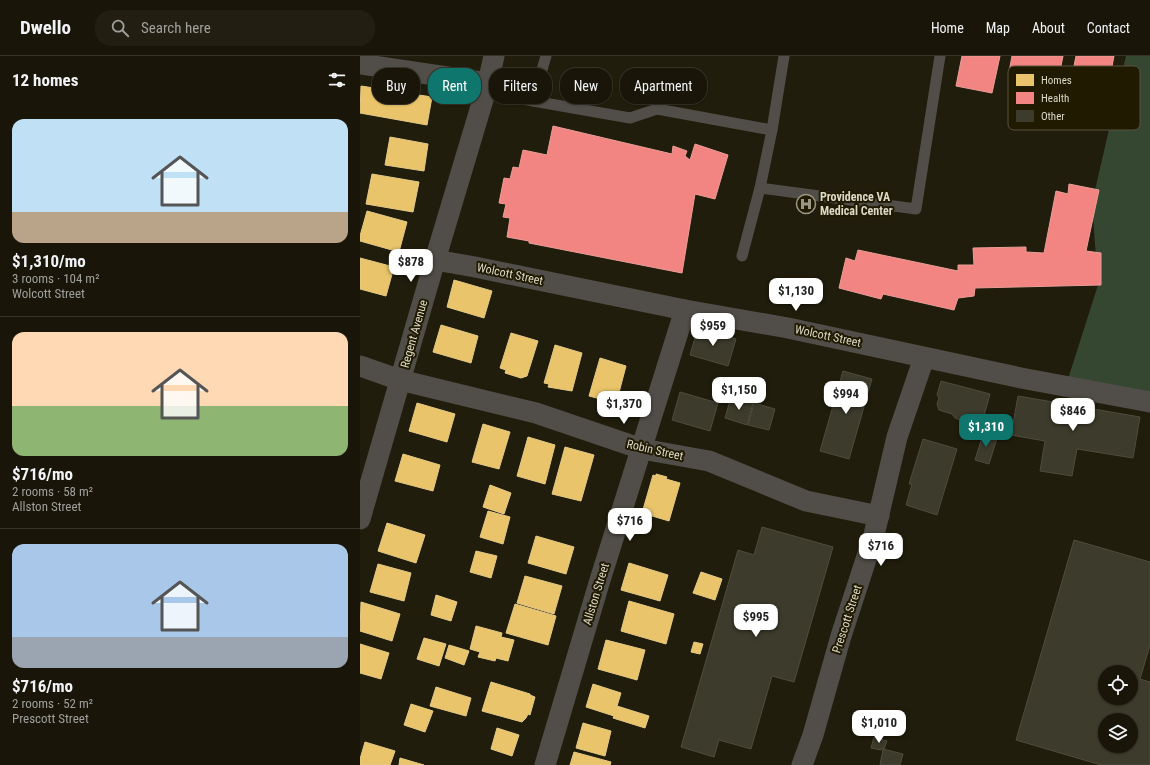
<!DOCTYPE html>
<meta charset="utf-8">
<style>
:root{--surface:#191609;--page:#221f12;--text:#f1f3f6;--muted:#9f9f9c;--line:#37352a;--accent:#0f766e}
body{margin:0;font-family:"Roboto Condensed",sans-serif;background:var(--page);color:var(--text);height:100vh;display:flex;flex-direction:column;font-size:15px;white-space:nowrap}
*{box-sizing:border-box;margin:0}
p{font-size:13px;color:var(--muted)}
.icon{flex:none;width:22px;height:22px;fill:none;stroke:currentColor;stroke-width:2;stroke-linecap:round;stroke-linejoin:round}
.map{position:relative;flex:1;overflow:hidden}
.panel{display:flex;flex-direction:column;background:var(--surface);width:360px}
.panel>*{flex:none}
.hud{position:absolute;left:12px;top:12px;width:380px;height:36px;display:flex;gap:8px}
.buttons{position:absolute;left:738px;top:609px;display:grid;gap:8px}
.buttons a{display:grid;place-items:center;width:40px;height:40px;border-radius:50%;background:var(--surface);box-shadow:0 1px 3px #0004,0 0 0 1px var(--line);font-size:20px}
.price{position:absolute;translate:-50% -34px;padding:0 9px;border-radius:8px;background:#fff;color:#222;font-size:13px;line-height:26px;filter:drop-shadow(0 1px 2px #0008)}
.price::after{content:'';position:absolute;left:50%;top:24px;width:12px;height:9px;margin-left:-6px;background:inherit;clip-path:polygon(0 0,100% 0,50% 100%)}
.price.on{background:var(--accent);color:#fff}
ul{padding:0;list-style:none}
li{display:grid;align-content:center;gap:8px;height:212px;padding:0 12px}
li+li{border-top:1px solid var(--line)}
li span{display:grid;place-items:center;height:124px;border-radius:12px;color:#555}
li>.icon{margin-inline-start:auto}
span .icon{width:72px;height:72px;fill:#fffc;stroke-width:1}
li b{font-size:17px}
h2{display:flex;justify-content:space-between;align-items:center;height:48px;padding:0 12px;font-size:17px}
.chip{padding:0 14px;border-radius:16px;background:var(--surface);box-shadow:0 1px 3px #0004,0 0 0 1px var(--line);font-size:14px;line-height:36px}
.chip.on{background:var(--accent);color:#fff}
header{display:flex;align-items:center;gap:24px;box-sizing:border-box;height:56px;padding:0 20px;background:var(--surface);border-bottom:1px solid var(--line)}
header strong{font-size:19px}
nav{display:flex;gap:22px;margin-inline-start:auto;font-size:14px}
.search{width:280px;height:36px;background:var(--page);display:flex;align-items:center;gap:10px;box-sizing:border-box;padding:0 14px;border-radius:16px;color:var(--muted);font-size:15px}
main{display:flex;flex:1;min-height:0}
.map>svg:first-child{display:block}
</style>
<header>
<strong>Dwello</strong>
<div class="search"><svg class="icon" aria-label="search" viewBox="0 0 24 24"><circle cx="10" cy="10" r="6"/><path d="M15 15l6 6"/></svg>Search here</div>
<nav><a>Home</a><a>Map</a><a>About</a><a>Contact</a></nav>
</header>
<main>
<section class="panel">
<h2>12 homes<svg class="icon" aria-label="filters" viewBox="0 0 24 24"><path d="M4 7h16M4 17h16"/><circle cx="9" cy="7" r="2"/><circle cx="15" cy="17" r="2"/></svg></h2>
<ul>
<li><span style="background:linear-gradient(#bfe0f5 75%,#b9a48a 0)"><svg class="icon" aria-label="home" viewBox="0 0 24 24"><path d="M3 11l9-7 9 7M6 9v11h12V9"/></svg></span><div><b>$1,310/mo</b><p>3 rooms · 104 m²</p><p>Wolcott Street</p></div></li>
<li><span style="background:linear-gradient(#ffd9b3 60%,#8fb573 0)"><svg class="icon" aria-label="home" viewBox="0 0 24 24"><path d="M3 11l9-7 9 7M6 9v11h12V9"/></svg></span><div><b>$716/mo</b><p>2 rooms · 58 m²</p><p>Allston Street</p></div></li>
<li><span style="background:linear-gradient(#a9c7e8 75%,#9aa5b1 0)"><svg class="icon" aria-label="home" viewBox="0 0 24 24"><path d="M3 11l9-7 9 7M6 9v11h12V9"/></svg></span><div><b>$716/mo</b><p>2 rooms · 52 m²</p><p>Prescott Street</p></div></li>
</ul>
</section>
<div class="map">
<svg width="790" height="709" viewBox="0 0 790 709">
<rect width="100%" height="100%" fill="#211d0c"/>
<path fill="#354730" d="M 766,0 L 790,0 L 790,344 L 708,323 L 738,229 L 732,147 Z"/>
<g fill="#e9c46a" stroke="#e5ca86">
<path d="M 1,30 L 72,41 L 67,69 L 0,57 Z"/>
<path d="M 30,81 L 68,88 L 64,115 L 25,109 Z"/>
<path d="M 12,118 L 59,126 L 53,156 L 6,148 Z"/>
<path d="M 7,155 L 47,166 L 39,196 L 0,185 L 0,180 Z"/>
<path d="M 0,202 L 34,211 L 26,240 L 0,233 Z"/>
<path d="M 94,224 L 132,235 L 124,262 L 87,251 Z"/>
<path d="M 81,269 L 118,280 L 111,307 L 73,296 Z"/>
<path d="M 151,277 L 178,285 L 167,320 L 161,322 L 145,317 L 146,314 L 140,312 Z"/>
<path d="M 195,289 L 222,297 L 212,335 L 188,331 L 189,328 L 184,327 Z"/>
<path d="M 240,302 L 266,310 L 256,348 L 253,347 L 252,349 L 243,347 L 244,344 L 229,340 Z"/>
<path d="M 57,347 L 95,358 L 87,386 L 49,375 Z"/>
<path d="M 123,368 L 150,376 L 139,413 L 112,406 Z"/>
<path d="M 168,381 L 195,389 L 185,428 L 157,420 Z"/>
<path d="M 205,391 L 234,399 L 221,445 L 192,438 Z"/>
<path d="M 43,398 L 80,409 L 73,435 L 35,425 Z"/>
<path d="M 296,418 L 307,421 L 306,423 L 320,427 L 309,465 L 282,457 L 293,419 L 296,420 Z"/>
<path d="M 130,429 L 151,437 L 144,458 L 123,451 Z"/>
<path d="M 128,455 L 150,461 L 143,488 L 120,481 Z"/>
<path d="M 27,467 L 65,479 L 56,507 L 18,495 Z"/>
<path d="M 176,480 L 214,491 L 206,518 L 168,507 Z"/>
<path d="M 116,495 L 137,500 L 131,522 L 110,516 Z"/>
<path d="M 269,507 L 308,519 L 300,545 L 261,534 Z"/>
<path d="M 18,508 L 51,517 L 44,545 L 10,536 Z"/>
<path d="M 341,516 L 362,523 L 355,544 L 333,537 Z"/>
<path d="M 165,520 L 202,530 L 194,558 L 157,547 Z"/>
<path d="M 76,539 L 97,546 L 91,565 L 71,559 Z"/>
<path d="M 269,545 L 314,558 L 306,588 L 261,575 Z"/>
<path d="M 1,546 L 40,558 L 32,585 L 0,575 Z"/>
<path d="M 155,548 L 196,560 L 188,589 L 146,577 Z"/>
<path d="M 116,570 L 142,577 L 141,581 L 154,584 L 148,605 L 136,602 L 135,605 L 118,601 L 120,596 L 110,593 Z"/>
<path d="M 64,582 L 86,588 L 79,610 L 57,603 Z"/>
<path d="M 246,584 L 285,594 L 277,624 L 238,613 Z"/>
<path d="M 334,586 L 343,588 L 340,598 L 331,596 Z"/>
<path d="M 0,588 L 29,597 L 21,623 L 0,617 Z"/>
<path d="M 89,589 L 109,595 L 104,609 L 85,602 Z"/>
<path d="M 131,626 L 170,638 L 170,639 L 175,641 L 170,659 L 168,658 L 166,662 L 162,666 L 122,655 Z"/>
<path d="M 233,628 L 261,637 L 257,650 L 289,660 L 285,672 L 253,662 L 254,660 L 226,651 Z"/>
<path d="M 76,631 L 111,642 L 106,660 L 70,650 Z"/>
<path d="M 51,648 L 73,655 L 65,676 L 44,669 Z"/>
<path d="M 223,667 L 251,675 L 245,700 L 216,692 Z"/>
<path d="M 137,672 L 159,679 L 152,700 L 131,693 Z"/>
<path d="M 5,686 L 35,695 L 30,709 L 0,709 L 0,703 Z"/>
<path d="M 214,696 L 251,706 L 250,709 L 210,709 Z"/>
<path d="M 40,702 L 64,709 L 39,709 Z"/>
</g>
<g fill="#f28482" stroke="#eb9e97">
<path d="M 602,0 L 640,0 L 632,37 L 596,30 Z"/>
<path d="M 652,0 L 703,0 L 698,25 L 649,16 Z"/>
<path d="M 716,0 L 754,0 L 745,47 L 708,40 Z"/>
<path d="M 193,70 L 312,98 L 313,90 L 327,95 L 325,100 L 330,104 L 335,88 L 368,99 L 355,143 L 335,138 L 322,217 L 169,187 L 169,185 L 147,181 L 150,162 L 143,161 L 146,148 L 139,147 L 144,122 L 150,123 L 153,111 L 159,112 L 163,94 L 187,99 Z"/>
<path d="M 709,128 L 739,134 L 726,195 L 741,197 L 741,229 L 615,232 L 614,240 L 598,242 L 594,254 L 523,238 L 521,243 L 479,232 L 486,202 L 495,205 L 498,194 L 598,215 L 598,209 L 614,209 L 613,192 L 666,191 L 666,196 L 684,197 L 696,135 L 708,138 Z"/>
</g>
<g fill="#3d3b2b" stroke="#4f4c3e" fill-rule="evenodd">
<path d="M 338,271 L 376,283 L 368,310 L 330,299 Z"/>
<path d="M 483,315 L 512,323 L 489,403 L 460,395 Z"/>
<path d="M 581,325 L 630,338 L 622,367 L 605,362 L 600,364 L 595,362 L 592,358 L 579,354 L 577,348 L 579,342 L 577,339 Z"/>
<path d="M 320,336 L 358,347 L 350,375 L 312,364 Z"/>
<path d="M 658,340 L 780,361 L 773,402 L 717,393 L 712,420 L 680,415 L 685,385 L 651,379 Z"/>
<path d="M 371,341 L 393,347 L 387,369 L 365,362 Z"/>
<path d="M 394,347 L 415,353 L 409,374 L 388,369 Z"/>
<path d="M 624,375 L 638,379 L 629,408 L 615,404 Z"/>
<path d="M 563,383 L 597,393 L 577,459 L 546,449 L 552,428 L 549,428 Z"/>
<path d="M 402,471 L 473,491 L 434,626 L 412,620 L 391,693 L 359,684 L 354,701 L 321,691 L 378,494 L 394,499 Z"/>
<path d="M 714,484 L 790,506 L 790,589 L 780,623 L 790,626 L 790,709 L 741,709 L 656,684 ZM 745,616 L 771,616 L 771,642 L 745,642 ZM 745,664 L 771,664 L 771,690 L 745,690 Z"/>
<path d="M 514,681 L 527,685 L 524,693 L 522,692 L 521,694 L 511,692 Z"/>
<path d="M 523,693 L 543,698 L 540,709 L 520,709 Z"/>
</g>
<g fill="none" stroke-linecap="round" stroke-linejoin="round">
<g stroke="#514d48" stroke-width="11">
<path d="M 126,35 L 173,45 L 270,62 L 297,53 L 412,74 L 400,132 L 556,153 L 580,0"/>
<path d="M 173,45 L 186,0"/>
<path d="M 412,74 L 424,0"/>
<path d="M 382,200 L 400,132"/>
</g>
<g stroke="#514d48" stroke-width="21">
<path d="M 0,8 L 128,27"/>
<path d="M 75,204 L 115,211 L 325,254 L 428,272 L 661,322 L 790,346"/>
<path d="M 0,310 L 40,324 L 176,357 L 282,393 L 349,405 L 446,445 L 519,460"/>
<path d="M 0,463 L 75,204 L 128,27 L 134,0"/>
<path d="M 185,709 L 240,524 L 325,254"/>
<path d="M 442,709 L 453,679 L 481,580 L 514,479 L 537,381 L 564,302"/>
</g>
</g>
<defs>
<g id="hospital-ring" transform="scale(1)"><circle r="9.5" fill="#1f1a00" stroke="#9b9786" stroke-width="1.5"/><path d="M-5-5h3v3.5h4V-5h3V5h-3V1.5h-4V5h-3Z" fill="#9b9786"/></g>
</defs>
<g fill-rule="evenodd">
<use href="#hospital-ring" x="446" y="148"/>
</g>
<g text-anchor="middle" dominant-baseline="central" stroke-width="4" stroke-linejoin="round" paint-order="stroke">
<g font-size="12" font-weight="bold" fill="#dcd9c7" stroke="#1f1a00" text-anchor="start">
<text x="460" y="141">Providence VA<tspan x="460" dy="14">Medical Center</tspan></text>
</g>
<g font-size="12" fill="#dcd9c7" stroke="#1f1a00">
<text transform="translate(150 218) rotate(12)">Wolcott Street</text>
<text transform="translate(54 278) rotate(-74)">Regent Avenue</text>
<text transform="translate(468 280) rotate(12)">Wolcott Street</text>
<text transform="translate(295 394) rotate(13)">Robin Street</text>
<text transform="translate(236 538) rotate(-73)">Allston Street</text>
<text transform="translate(487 563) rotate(-72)">Prescott Street</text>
</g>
</g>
<rect x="648" y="10" width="132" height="64" rx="6" fill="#1f1a00" stroke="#58533c" stroke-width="1"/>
<rect x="656" y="18" width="18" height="12" fill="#e9c46a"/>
<rect x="656" y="36" width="18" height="12" fill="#f28482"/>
<rect x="656" y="54" width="18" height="12" fill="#3d3b2b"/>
<g font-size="11" fill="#dcd9c7">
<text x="681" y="28">Homes</text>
<text x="681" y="46">Health</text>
<text x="681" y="64">Other</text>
</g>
</svg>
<div class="buttons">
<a><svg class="icon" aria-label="locate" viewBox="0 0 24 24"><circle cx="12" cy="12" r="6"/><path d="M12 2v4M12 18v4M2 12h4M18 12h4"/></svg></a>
<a><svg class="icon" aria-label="layers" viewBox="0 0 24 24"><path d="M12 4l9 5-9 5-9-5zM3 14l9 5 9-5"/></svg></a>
</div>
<b class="price" style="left:51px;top:227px">$878</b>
<b class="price" style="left:436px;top:256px">$1,130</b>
<b class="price" style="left:353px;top:291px">$959</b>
<b class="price" style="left:379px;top:355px">$1,150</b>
<b class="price" style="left:486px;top:359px">$994</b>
<b class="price" style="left:264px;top:369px">$1,370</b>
<b class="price" style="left:713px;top:376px">$846</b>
<b class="price on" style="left:626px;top:392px">$1,310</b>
<b class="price" style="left:270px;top:486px">$716</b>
<b class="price" style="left:521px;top:511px">$716</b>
<b class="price" style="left:396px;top:582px">$995</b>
<b class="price" style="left:519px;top:688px">$1,010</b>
<div class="hud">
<a class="chip">Buy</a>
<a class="chip on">Rent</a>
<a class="chip">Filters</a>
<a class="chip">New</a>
<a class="chip">Apartment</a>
</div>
</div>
</main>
